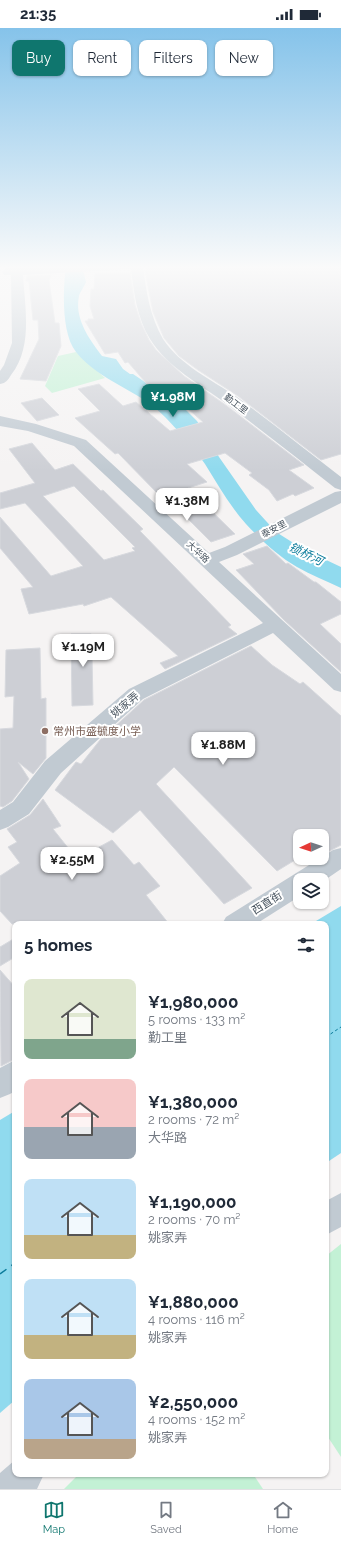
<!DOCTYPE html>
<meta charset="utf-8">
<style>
:root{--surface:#fff;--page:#f2f2f3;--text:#1f2937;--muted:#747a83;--line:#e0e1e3;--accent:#0f766e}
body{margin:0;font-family:Raleway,"Noto Sans SC",sans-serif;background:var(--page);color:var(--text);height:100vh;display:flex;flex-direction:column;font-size:15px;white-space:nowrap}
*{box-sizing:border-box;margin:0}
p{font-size:13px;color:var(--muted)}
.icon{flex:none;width:22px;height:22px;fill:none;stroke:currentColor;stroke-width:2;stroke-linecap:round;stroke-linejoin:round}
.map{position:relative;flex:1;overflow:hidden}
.panel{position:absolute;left:12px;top:893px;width:317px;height:556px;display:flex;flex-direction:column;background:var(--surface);border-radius:8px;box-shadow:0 1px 3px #0004}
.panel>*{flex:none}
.hud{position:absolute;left:12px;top:12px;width:317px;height:36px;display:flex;gap:8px}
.needle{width:26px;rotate:267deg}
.controls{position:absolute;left:293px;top:801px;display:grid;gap:8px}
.controls a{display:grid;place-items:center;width:36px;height:36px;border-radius:8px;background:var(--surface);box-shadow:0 1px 3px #0004;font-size:20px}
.price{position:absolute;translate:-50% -34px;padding:0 9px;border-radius:8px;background:#fff;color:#222;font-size:13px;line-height:26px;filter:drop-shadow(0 1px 2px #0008)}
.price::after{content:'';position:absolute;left:50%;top:24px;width:12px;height:9px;margin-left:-6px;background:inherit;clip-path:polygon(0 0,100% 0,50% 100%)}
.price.selected{background:var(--accent);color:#fff}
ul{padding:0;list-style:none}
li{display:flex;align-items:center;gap:12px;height:100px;padding:0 12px}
li span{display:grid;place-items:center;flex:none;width:112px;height:80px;border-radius:8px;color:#555}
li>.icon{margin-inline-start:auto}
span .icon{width:48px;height:48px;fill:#fffc;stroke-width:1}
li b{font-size:17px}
h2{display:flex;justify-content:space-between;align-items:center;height:48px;padding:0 12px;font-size:17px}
.chip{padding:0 14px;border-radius:8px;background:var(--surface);box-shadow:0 1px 3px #0004;font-size:14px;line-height:36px}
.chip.selected{background:var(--accent);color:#fff}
.status{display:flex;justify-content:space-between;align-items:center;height:28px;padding:0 20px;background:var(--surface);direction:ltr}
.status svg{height:11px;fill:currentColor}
.menu{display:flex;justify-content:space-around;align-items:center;height:56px;border-top:1px solid var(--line);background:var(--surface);font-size:11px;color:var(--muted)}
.menu a{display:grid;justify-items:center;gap:2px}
.menu .selected{color:var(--accent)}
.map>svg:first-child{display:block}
</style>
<div class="status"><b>21:35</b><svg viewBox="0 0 49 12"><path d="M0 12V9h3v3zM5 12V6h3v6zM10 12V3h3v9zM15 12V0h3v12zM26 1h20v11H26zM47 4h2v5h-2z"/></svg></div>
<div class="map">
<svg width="341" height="1461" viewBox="0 0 341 1461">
<rect width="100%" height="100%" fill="#f5f3f3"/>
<g fill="#c3f1d5">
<path d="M 76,324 L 105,350 L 52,365 L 45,358 L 58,328 Z"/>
<path d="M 341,1216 L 341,1429 L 326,1406 L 326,1228 Z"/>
<path d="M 79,1446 L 253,1446 L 263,1461 L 64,1461 Z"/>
</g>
<g fill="#90daee">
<path d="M 66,238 L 83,238 L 83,242 L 86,254 C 84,259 80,264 79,268 C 74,291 90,312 102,328 L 116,331 L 123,341 L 130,346 L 133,346 L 185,381 L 197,393 L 219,429 L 256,482 L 276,504 L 303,521 L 341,539 L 341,560 C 327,553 311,547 297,539 C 279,529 261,512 246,496 C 230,478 218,457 205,436 C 194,420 179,404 166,390 C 140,362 100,354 76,324 C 61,305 63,261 66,238 Z"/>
<path d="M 341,878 L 341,1125 L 326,1135 L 326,896 L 311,896 Z"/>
<path d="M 15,1083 L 15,1372 L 0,1385 L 0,1092 Z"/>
</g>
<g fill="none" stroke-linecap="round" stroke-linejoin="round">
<path stroke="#0c7c9b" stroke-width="1" stroke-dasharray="3 2.5" stroke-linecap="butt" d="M 326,1009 L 341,999"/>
<path stroke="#0c7c9b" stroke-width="1.5" stroke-dasharray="8 6" stroke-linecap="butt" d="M 0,1246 L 15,1235"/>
</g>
<g fill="#cdcfd5" stroke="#d7d9de" fill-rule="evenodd">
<path d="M 149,238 L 341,238 L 341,426 L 321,432 L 238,368 L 198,342 L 179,328 L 164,310 L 153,284 L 145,243 Z"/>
<path d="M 130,245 L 135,277 L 141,295 L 149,312 L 156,322 L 184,348 L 227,378 L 304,437 L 289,442 L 314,460 L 295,468 L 293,466 L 277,473 L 269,462 L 249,447 L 252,445 L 225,425 L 187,436 L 207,454 L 188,460 L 235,506 L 211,514 L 164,467 L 160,468 L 118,425 L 115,426 L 75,390 L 100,383 L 78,361 L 99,356 L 123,378 L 136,374 L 170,403 L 203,394 L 171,366 L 158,369 L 128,334 L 125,335 L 118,324 L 105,326 L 85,293 L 88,293 L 88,291 L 94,291 L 90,278 L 91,261 L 94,261 L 95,246 Z"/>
<path d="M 51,247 L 49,252 L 55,295 L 59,295 L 61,318 L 46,353 L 20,351 L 39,311 L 38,292 L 33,292 L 29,253 L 26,253 L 27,248 Z"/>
<path d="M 42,370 L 59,387 L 37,393 L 21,375 Z"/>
<path d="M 32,415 L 55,442 L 73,436 L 101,463 L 103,462 L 143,501 L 140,503 L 231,597 L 228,599 L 237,606 L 165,641 L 160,635 L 178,628 L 111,569 L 84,578 L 83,576 L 29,586 L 21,561 L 33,559 L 0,520 L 0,489 L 51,548 L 83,538 L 25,475 L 0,481 L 0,465 L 35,455 L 9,421 ZM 74,458 L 135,519 L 132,520 L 135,523 L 104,532 L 43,468 Z"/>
<path d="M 267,518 L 286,536 L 288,535 L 314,554 L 316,554 L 341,574 L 341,586 L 320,596 L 341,616 L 341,644 L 284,592 L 236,542 L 254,536 L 243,526 Z"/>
<path d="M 71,606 L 91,606 L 101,614 L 102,621 L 99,625 L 92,628 L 93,677 L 72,678 Z"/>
<path d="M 251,618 L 272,637 L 300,656 L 303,654 L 341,688 L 341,817 L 322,827 L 322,808 L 300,808 L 300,829 L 277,843 L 174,739 L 156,756 L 252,860 L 224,876 L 140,782 L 113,805 L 55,762 L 76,734 L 81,736 L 100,712 L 144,672 Z"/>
<path d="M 40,620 L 41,671 L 46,670 L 46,730 L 33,746 L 18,734 L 29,751 L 12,773 L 3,779 L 0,778 L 0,701 L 13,700 L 14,668 L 5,669 L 6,622 Z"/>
<path d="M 43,771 L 61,798 L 53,801 L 77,831 L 112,812 L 134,837 L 139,834 L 160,858 L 146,867 L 169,896 L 12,896 L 0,883 L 0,848 L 20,835 L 8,819 L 17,814 L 7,801 L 30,787 Z"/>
<path d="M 15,910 L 15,929 L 0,938 L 0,919 Z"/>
<path d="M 0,942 L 15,959 L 15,1031 L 1,1038 Z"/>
</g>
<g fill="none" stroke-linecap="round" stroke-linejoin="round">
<g fill="#c1cad2" fill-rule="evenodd">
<path d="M 11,238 L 23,238 L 23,240 L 143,238 C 146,263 150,289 163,311 C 180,337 212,352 237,369 C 272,395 306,422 341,449 L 341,462 L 335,460 C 300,432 264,404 228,377 C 200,356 168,340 150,311 C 137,290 134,265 131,241 L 23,247 C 25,280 33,319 11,347 C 8,352 6,355 0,356 L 0,343 L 4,337 L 12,315 L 11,247 L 4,247 L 2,244 L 4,241 L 11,240 Z"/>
<path d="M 0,388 L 36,396 L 86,412 L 209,525 L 225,519 L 335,464 L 341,463 L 341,475 L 237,527 L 219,534 L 341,646 L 341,664 L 334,662 L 273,605 L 143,671 L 61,745 L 29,786 L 8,799 L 0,802 L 0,782 L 13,774 L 45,733 L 129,661 L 263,595 L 74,418 L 28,403 L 0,398 Z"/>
<path d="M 341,820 L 341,841 L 322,854 L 322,852 L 300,852 L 300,868 L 256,896 L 222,896 L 226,889 L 333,822 Z"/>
<path d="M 15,1032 L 15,1063 L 10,1066 L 0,1070 L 0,1040 Z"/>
<path d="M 341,1165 L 341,1199 L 326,1207 L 326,1173 Z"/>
<path d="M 15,1432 L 15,1446 L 44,1446 L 37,1461 L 0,1461 L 0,1445 Z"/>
</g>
</g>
<linearGradient id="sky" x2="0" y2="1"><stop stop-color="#85c3ea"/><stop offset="0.54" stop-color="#fafafa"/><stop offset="1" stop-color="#fafafa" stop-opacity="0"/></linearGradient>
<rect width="341" height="443" fill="url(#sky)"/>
<circle fill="#8d6e63" stroke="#fff" stroke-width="1.5" cx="45" cy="703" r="4"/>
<g text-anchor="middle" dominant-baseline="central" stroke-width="4" stroke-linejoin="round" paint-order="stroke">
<g font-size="9" fill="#4a5661" stroke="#fff">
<text transform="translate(236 376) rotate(37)">勤工里</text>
<text transform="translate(274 501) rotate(-27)">泰安里</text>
<text transform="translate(198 524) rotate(43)">大华路</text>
</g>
<g font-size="11" fill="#4a5661" stroke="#fff">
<text transform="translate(125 677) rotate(-39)">姚家弄</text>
<text transform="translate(267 875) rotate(-32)">西直街</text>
</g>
<g font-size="11" fill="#785e54" stroke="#fff" text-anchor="start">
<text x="53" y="703">常州市盛毓度小学</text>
</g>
<g font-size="12" font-style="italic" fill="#0c7c9b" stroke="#fff">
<text transform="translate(306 526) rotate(26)">锁桥河</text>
</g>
</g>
</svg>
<div class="controls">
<a><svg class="needle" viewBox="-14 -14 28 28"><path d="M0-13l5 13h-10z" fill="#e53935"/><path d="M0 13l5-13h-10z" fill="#747a83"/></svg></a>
<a><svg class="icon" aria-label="layers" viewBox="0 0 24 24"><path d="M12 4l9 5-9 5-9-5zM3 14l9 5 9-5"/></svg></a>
</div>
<b class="price selected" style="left:173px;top:390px">¥1.98M</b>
<b class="price" style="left:187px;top:494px">¥1.38M</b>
<b class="price" style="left:83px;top:640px">¥1.19M</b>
<b class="price" style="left:223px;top:738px">¥1.88M</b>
<b class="price" style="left:72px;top:853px">¥2.55M</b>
<div class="hud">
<a class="chip selected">Buy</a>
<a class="chip">Rent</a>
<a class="chip">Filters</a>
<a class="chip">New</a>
</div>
<section class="panel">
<h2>5 homes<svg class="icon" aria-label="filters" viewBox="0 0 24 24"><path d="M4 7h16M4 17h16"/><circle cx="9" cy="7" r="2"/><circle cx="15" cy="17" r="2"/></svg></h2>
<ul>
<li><span style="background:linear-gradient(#dfe7d0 75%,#7fa58c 0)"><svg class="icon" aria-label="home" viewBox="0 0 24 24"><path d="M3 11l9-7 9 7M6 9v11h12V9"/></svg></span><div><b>¥1,980,000</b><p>5 rooms · 133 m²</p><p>勤工里</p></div></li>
<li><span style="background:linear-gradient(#f6c9c9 60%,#9aa5b1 0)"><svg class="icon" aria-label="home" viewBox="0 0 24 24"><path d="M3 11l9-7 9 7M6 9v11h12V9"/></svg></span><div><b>¥1,380,000</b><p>2 rooms · 72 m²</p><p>大华路</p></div></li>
<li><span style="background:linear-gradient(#bfe0f5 70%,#c2b280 0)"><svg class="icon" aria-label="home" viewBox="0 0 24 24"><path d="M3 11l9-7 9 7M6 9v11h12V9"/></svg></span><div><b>¥1,190,000</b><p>2 rooms · 70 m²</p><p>姚家弄</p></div></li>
<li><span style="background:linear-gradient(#bfe0f5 70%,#c2b280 0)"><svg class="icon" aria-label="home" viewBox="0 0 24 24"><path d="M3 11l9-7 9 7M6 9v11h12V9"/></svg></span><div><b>¥1,880,000</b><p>4 rooms · 116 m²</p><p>姚家弄</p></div></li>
<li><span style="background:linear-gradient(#a9c7e8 75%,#b9a48a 0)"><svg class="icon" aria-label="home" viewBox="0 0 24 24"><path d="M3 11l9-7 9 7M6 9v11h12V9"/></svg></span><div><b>¥2,550,000</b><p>4 rooms · 152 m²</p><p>姚家弄</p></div></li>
</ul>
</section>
</div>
<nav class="menu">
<a class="selected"><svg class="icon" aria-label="map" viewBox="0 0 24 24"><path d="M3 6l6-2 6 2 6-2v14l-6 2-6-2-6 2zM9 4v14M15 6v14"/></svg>Map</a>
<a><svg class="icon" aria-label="saved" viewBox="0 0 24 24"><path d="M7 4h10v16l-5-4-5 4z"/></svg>Saved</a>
<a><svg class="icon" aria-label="home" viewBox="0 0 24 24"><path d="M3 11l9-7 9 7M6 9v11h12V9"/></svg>Home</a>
</nav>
